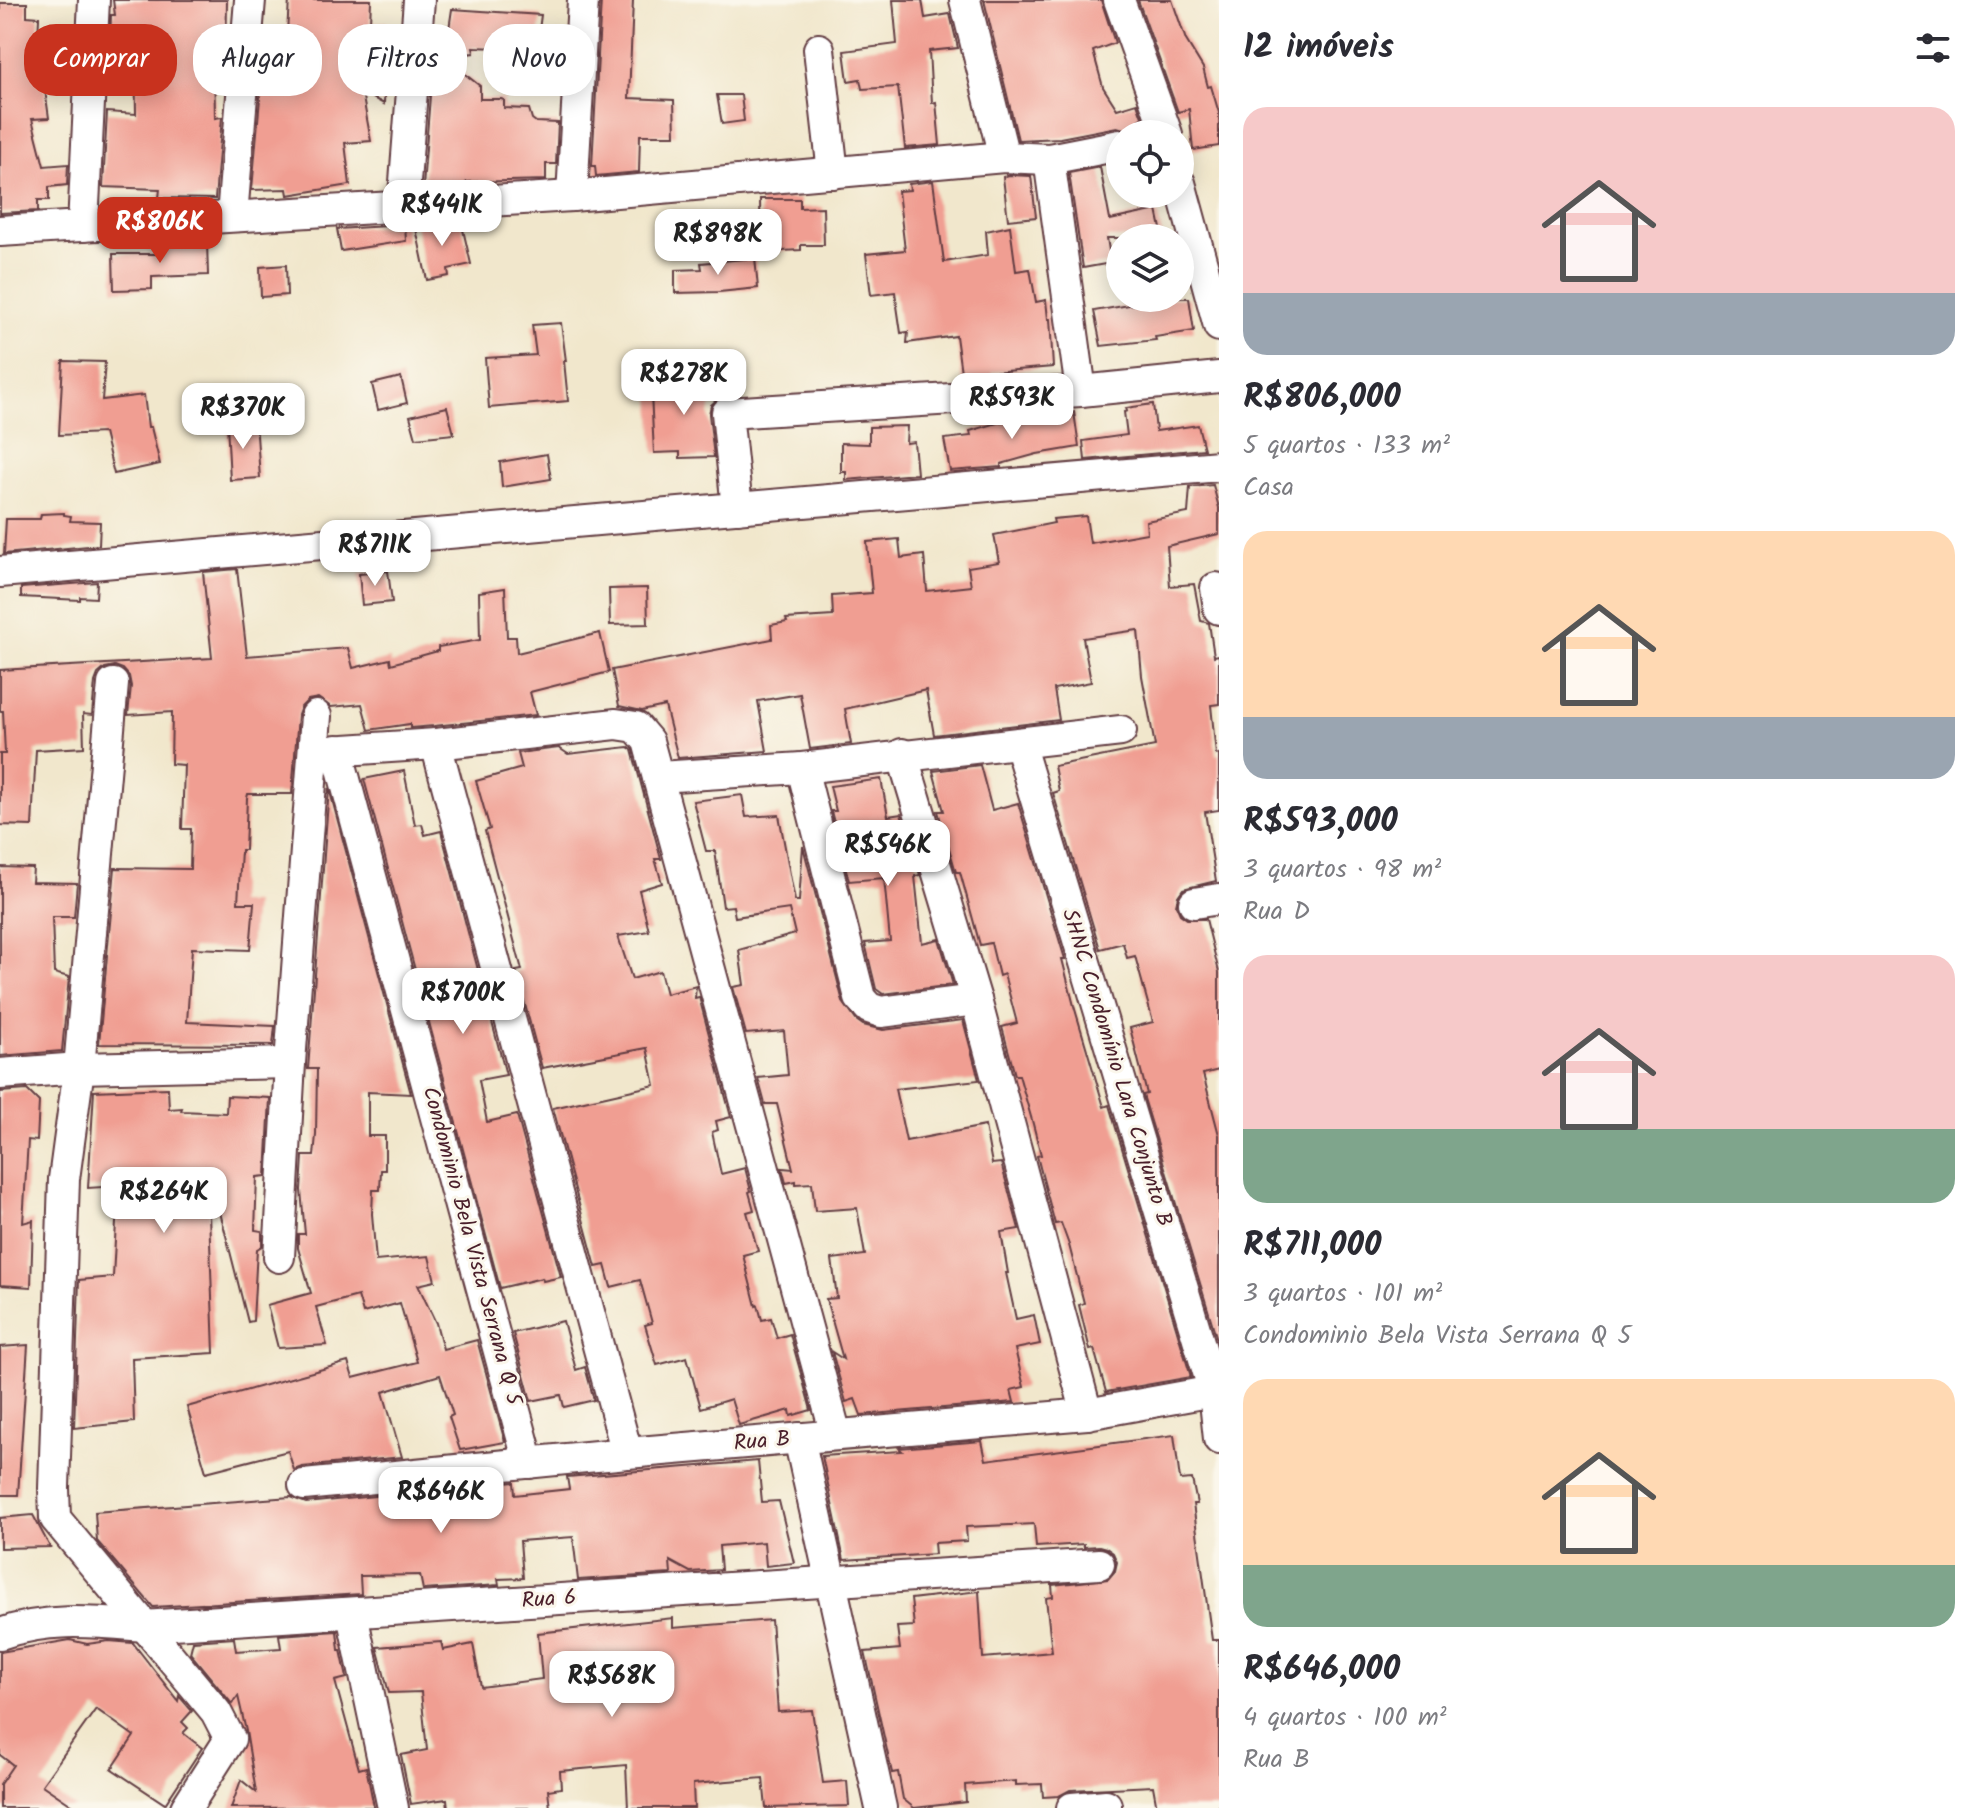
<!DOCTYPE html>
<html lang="pt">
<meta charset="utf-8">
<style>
:root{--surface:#fff;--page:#f7f7f7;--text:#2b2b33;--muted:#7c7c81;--accent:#c8321e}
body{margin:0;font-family:Kalam,sans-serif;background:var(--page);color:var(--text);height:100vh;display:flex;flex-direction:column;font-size:30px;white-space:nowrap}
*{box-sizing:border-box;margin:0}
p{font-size:26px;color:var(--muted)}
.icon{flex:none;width:44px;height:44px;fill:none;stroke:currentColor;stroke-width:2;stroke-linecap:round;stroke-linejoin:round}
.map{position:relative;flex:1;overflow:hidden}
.panel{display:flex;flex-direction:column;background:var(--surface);width:760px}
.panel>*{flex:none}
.hud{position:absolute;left:24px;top:24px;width:760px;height:72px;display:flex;gap:16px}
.buttons{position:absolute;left:1106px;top:120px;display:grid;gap:16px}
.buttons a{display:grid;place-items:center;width:88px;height:88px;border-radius:50%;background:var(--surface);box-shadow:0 4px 20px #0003;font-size:40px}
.price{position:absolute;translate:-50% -68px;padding:0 18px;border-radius:16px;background:#fff;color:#222;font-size:26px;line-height:52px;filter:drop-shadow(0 2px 4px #0008)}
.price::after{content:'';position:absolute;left:50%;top:48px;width:24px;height:18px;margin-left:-12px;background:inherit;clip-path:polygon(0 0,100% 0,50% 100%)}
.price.on{background:var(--accent);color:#fff}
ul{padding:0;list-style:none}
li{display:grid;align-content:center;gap:16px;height:424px;padding:0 24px}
li span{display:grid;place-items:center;height:248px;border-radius:24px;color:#555}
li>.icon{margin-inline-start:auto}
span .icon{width:144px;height:144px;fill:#fffc;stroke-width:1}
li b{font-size:34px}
h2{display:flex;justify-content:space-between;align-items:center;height:96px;padding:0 24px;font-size:34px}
.chip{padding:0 28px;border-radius:32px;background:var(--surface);box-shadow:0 4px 20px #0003;font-size:28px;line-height:72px}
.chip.on{background:var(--accent);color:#fff}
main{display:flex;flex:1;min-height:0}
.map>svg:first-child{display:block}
</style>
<main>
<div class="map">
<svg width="1219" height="1808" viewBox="0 0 1219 1808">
<rect width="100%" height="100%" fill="#fbf7ec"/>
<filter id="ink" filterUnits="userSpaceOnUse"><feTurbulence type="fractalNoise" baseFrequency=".0125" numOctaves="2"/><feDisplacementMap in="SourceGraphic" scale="16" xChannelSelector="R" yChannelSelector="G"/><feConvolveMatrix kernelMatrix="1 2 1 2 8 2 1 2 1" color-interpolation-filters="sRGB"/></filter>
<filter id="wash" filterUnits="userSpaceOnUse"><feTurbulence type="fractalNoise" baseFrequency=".006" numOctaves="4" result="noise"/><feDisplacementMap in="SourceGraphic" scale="32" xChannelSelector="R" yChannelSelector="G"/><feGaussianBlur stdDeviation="1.8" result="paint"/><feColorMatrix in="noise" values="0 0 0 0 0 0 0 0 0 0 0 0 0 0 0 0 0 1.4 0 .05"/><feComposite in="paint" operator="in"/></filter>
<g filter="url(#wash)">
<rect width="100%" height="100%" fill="#f1e7cc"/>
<g id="blocks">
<g fill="#f09e92">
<path d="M 113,0 L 227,0 L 226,59 L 214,59 L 215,118 L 222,117 L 215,199 L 159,198 L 160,189 L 103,187 L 107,112 L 136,114 L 135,42 L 110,40 L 111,15 L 115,15 Z"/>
<path d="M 289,0 L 371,0 L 370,23 L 387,22 L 384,104 L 362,92 L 371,141 L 345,143 L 350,185 L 288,195 L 287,189 L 252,190 L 262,75 L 291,77 L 293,34 L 287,33 Z"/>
<path d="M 601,0 L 633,0 L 629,98 L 674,100 L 675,135 L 640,135 L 639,172 L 596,176 L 595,166 L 592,166 Z"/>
<path d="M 893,0 L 922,0 L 925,18 L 950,14 L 958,48 L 929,51 L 932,103 L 936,102 L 940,145 L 905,148 L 898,87 L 862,89 L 860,79 L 848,81 L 844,51 L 897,44 Z"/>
<path d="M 984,0 L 1101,0 L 1115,43 L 1093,51 L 1103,87 L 1117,109 L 1137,103 L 1142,117 L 1131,131 L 1117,127 L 1060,138 L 1018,140 Z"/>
<path d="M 1138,0 L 1172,0 L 1186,40 L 1203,68 L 1208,87 L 1211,86 L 1219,113 L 1219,146 L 1193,150 L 1189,109 L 1178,112 Z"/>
<path d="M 0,3 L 27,3 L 27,16 L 39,17 L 38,40 L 53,41 L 51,69 L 42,68 L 49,118 L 32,119 L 44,166 L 68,164 L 67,185 L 49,187 L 49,200 L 38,200 L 38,211 L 0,213 Z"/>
<path d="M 452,9 L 541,15 L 537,45 L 524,44 L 524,49 L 473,47 L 474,53 L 445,56 Z"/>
<path d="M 442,56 L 480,86 L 480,99 L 501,99 L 504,100 L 504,108 L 529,109 L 532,119 L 536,122 L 558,123 L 556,164 L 546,164 L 546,180 L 467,182 L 464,185 L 423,187 L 433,57 Z"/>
<path d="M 717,95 L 741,95 L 744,121 L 722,124 Z"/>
<path d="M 1100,167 L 1110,220 L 1157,210 L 1163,238 L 1107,238 L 1111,263 L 1083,268 L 1069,173 Z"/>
<path d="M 1009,175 L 1031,176 L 1036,217 L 1008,220 L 1003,177 Z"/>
<path d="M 933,181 L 944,262 L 988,255 L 986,231 L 1010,226 L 1016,271 L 1030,269 L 1036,302 L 1046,300 L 1048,319 L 1050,319 L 1053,367 L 992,372 L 993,378 L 962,380 L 956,336 L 907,343 L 908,332 L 901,333 L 895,292 L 871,295 L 866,254 L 905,250 L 898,191 L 910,190 L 909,184 Z"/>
<path d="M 760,199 L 800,199 L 800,208 L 823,207 L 824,245 L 801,245 L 801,250 L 761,252 Z"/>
<path d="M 461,221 L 471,264 L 448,269 L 449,276 L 427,280 L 415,224 Z"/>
<path d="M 405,225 L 406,241 L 341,251 L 337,229 Z"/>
<path d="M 207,242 L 208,275 L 152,277 L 152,289 L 114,290 L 113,254 L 158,254 L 158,243 Z"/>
<path d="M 755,258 L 758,288 L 719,292 L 675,293 L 675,270 L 702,269 L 701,263 Z"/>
<path d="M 286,265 L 287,295 L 261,297 L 260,267 Z"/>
<path d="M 1147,298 L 1189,298 L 1194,331 L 1155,337 L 1156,340 L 1101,346 L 1094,311 L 1147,302 Z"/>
<path d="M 561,323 L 566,361 L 564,361 L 568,401 L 489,408 L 485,358 L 536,355 L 532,325 Z"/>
<path d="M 63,361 L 105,362 L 102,400 L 144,395 L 148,427 L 151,427 L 160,464 L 114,474 L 104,433 L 59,435 Z"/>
<path d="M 401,377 L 407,403 L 378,410 L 372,384 Z"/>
<path d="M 719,378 L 720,397 L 711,405 L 709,414 L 714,457 L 680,458 L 680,452 L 654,453 L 651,393 L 654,393 L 654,382 Z"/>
<path d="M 1153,404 L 1156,431 L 1198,425 L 1204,449 L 1085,460 L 1083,441 L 1127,435 L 1124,412 L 1127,411 L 1126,408 Z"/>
<path d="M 447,407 L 454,434 L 416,438 L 410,416 Z"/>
<path d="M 1074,412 L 1079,447 L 1037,454 L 1001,464 L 1001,467 L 950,471 L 944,439 L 971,436 L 970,431 L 1024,415 L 1024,417 Z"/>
<path d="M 256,421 L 260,478 L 230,480 L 227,423 Z"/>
<path d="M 907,426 L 906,443 L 914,442 L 917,474 L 846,480 L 846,472 L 841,472 L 841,443 L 869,444 L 869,427 Z"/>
<path d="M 547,454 L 551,479 L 502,487 L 500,462 Z"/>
<path d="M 1213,485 L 1219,508 L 1219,534 L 1167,546 L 1170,586 L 1194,584 L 1201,621 L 1209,623 L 1214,656 L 1219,655 L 1219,704 L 1211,705 L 1216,755 L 1219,754 L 1219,810 L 1205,812 L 1216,881 L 1183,889 L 1178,896 L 1176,905 L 1180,914 L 1187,919 L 1206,919 L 1219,972 L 1219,1070 L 1203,1074 L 1219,1135 L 1219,1346 L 1143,1095 L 1147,1094 L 1130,1028 L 1153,1022 L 1135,956 L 1127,958 L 1123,943 L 1100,949 L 1053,793 L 1059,791 L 1054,766 L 1155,746 L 1142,676 L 1138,630 L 1083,638 L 1091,682 L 1054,689 L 1059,720 L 934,735 L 926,690 L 845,709 L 851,744 L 810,749 L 800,694 L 758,701 L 767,751 L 678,758 L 665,706 L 642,711 L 619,706 L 612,670 L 772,639 L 771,625 L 787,622 L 786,619 L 833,616 L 832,596 L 872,593 L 867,542 L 899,539 L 901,558 L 924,555 L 927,591 L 971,586 L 968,567 L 999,562 L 994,535 L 1054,523 L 1053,519 L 1086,516 L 1090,543 L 1147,533 L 1146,521 L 1188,513 L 1190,487 Z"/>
<path d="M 64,513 L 64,515 L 71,516 L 70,521 L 100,522 L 99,545 L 4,554 L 6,519 L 40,519 L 41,514 Z"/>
<path d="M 237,569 L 247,656 L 348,648 L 353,668 L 390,659 L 391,664 L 438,651 L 438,647 L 480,640 L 479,592 L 505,588 L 507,637 L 516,637 L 517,653 L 600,633 L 609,672 L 530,692 L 536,715 L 434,726 L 410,728 L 410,724 L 369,730 L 362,704 L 331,707 L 318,698 L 308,700 L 301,707 L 298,715 L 292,794 L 248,794 L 247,798 L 245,850 L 241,850 L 238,903 L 254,903 L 250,950 L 192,948 L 187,1022 L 275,1026 L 273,1045 L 99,1044 L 115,868 L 190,869 L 191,829 L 182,829 L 184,765 L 171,764 L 172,712 L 128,715 L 131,686 L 129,676 L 123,669 L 115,666 L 105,668 L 98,674 L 95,682 L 92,715 L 83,714 L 84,747 L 36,750 L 32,826 L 0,825 L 0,754 L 5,754 L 3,711 L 0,711 L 0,670 L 212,658 L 203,572 Z"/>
<path d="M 388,571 L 392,602 L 362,605 L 359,574 Z"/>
<path d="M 97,582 L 96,598 L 80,597 L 80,600 L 21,597 L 21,588 Z"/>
<path d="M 647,588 L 648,624 L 610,625 L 609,589 Z"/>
<path d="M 628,747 L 632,750 L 661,859 L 655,859 L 662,883 L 639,890 L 649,931 L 618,936 L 632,979 L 660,971 L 666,994 L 696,986 L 695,998 L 699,997 L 731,1117 L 716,1121 L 718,1130 L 712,1132 L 721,1174 L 745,1168 L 751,1191 L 749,1192 L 754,1210 L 747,1212 L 758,1251 L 743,1255 L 756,1306 L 758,1305 L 762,1320 L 771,1318 L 777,1338 L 790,1334 L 811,1410 L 791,1416 L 790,1410 L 739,1425 L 731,1399 L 701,1408 L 687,1357 L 657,1365 L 645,1325 L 652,1323 L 640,1280 L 611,1287 L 605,1265 L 596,1267 L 553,1108 L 655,1085 L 647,1048 L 542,1068 L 516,971 L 522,970 L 485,831 L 490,829 L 476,781 L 522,768 L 518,753 L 559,748 L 568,754 Z"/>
<path d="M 980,765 L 992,810 L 1018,803 L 1065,959 L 1062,959 L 1074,1006 L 1104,1107 L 1109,1105 L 1191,1377 L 1106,1392 L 1094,1349 L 1090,1350 L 1079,1305 L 1084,1303 L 1069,1245 L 1061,1223 L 1055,1224 L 1037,1156 L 1041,1155 L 1033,1124 L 1019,1075 L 1015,1075 L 1002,1027 L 1017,1023 L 1004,974 L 999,976 L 991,943 L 980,945 L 960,872 L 956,872 L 938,811 L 944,811 L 933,771 Z"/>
<path d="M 404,771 L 415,825 L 422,824 L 425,835 L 441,831 L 506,1075 L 479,1080 L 487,1122 L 517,1115 L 561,1277 L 543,1281 L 542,1278 L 500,1288 L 364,779 Z"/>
<path d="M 881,779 L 888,816 L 901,814 L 920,875 L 915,876 L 922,943 L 939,939 L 953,985 L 883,994 L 876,989 L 865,943 L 890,941 L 884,878 L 849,881 L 831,811 L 836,811 L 830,786 Z"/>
<path d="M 329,788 L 411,1094 L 368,1092 L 368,1136 L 385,1136 L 385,1170 L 381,1170 L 380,1190 L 373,1190 L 372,1214 L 376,1261 L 429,1256 L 435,1281 L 418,1285 L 436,1323 L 443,1349 L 477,1340 L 505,1442 L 460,1450 L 449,1417 L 453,1415 L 440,1375 L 383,1392 L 402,1457 L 302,1467 L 294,1470 L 288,1451 L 206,1472 L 187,1407 L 348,1362 L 353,1378 L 417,1362 L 400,1303 L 363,1313 L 358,1296 L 316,1307 L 327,1345 L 278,1348 L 267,1305 L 311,1293 L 298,1248 L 298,1234 L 305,1234 L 301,1190 L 303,1156 L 314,1156 L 316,1135 L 317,1069 L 308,1069 Z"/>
<path d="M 742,795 L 746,817 L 779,815 L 795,901 L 799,901 L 803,846 L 843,1002 L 856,1020 L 863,1025 L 883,1030 L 963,1020 L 979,1080 L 895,1089 L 906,1141 L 985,1126 L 992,1164 L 1001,1163 L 1019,1229 L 1001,1232 L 1008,1273 L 1006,1273 L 1016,1319 L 1034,1315 L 1040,1344 L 1015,1349 L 1024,1387 L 1011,1390 L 1014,1402 L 861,1415 L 855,1399 L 846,1402 L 832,1352 L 843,1359 L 826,1299 L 837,1298 L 832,1259 L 865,1255 L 857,1208 L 815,1211 L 812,1183 L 796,1184 L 796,1181 L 786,1183 L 782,1168 L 793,1169 L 777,1104 L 765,1104 L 758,1078 L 788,1075 L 784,1031 L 746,1034 L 733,987 L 744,985 L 739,950 L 795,934 L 789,909 L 735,917 L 733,906 L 723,907 L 715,851 L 706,851 L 693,801 Z"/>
<path d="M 0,867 L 33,868 L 32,882 L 77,883 L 74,917 L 52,917 L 54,973 L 69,977 L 62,1051 L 0,1056 Z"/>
<path d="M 168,1088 L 169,1109 L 182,1108 L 181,1111 L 226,1113 L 227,1096 L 270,1098 L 266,1176 L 257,1177 L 255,1230 L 262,1231 L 262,1246 L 257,1249 L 253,1321 L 248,1322 L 220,1212 L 209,1213 L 214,1353 L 132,1358 L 134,1422 L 74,1428 L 79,1280 L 113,1277 L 118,1186 L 88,1188 L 94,1091 Z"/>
<path d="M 27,1090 L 39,1102 L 37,1141 L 28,1140 L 23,1223 L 33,1220 L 31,1287 L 0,1285 L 0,1092 Z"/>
<path d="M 563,1321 L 576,1370 L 585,1367 L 594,1400 L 564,1407 L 561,1395 L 531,1401 L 513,1333 Z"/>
<path d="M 28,1345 L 18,1495 L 0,1495 L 0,1347 Z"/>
<path d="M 1174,1435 L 1180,1480 L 1192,1479 L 1197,1504 L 1193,1504 L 1212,1640 L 1219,1640 L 1219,1808 L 1157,1808 L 1153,1786 L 1070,1790 L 1059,1796 L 1043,1797 L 1042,1784 L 1016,1785 L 1016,1781 L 965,1785 L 966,1802 L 914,1808 L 903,1799 L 898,1772 L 892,1773 L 865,1652 L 900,1649 L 897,1627 L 914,1626 L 911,1599 L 979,1591 L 983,1658 L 1052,1652 L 1046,1598 L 1053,1597 L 1052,1585 L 1108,1579 L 1115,1571 L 1117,1562 L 1113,1553 L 1106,1548 L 1099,1546 L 1084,1547 L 1084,1544 L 1036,1547 L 1034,1524 L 966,1527 L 967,1541 L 934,1543 L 935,1554 L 844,1560 L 822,1456 L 902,1451 L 899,1448 L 982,1441 L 986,1460 Z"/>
<path d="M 758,1461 L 762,1502 L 779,1501 L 794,1563 L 766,1566 L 764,1542 L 719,1546 L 721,1570 L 690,1572 L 670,1561 L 671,1574 L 578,1580 L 573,1537 L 520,1541 L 523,1578 L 498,1579 L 499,1585 L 423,1590 L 420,1575 L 360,1576 L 361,1594 L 153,1607 L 97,1541 L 95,1512 L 291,1497 L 306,1503 L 514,1482 L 515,1495 L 569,1489 L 567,1477 Z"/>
<path d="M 33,1515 L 50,1547 L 0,1548 L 0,1518 Z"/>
<path d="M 673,1618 L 673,1628 L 771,1620 L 778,1712 L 812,1710 L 823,1783 L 847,1781 L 849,1806 L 766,1808 L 763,1778 L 693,1784 L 694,1808 L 628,1808 L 626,1765 L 560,1771 L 561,1788 L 548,1790 L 550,1808 L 448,1808 L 447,1799 L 411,1804 L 401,1755 L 427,1750 L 421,1692 L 389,1693 L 377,1647 L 441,1642 L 443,1650 L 473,1644 L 481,1687 L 542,1679 L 538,1633 Z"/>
<path d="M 337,1631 L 339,1650 L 341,1650 L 347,1678 L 335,1681 L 359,1769 L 366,1767 L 374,1807 L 231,1808 L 241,1780 L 256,1792 L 246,1731 L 238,1696 L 232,1704 L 190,1653 L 193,1641 L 234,1638 L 236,1651 L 281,1648 L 279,1635 Z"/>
<path d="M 70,1640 L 87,1644 L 109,1641 L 133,1643 L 178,1701 L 179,1696 L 192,1711 L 182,1722 L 188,1728 L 183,1733 L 202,1748 L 165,1804 L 112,1769 L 134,1736 L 96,1709 L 42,1785 L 76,1808 L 0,1808 L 0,1784 L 13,1765 L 0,1755 L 0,1652 Z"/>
</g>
</g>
</g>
<g filter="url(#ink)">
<use href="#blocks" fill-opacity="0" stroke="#633d43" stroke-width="2"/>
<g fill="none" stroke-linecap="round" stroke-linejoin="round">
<g stroke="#633d43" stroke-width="34">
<g id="minor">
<path d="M 965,0 L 1004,157"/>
<path d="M 1119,0 L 1167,134"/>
<path d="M 819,49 L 833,173"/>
<path d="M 1049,159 L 1081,391"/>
<path d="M 1180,183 L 1219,326"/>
<path d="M 572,196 L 583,0"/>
<path d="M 403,208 L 419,0"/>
<path d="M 232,216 L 250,0"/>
<path d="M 83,226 L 94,0"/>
<path d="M 0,231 L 572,196 L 1004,157 L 1049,159 L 1120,145"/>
<path d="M 737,508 L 727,413 L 1081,391 L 1219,377"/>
<path d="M 0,572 L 1219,466"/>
<path d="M 1216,588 L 1219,609"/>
<path d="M 113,684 L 79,1068 L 64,1179 L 54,1488 L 55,1518 L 216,1712 L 230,1739 L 186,1808"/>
<path d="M 1019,743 L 1214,1392 L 1219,1439"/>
<path d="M 436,744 L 627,1453"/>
<path d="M 337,750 L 529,1463"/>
<path d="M 314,752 L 436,744 L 616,724 L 636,727 L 648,741 L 836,1435"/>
<path d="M 902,754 L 976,1000 L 1087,1414"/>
<path d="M 802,768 L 860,998 L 869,1008 L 881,1012 L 976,1000"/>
<path d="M 658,777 L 802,768 L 1121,731"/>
<path d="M 1194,903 L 1219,899"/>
<path d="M 0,1074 L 79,1068 L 290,1063"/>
<path d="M 279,1257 L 290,1063 L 316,716"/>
<path d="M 799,1438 L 881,1808"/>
<path d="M 304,1485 L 627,1453 L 1087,1414 L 1219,1390"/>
<path d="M 352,1614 L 393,1808"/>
<path d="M 0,1634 C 47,1617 94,1622 143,1626 L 1099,1564"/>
<path d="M 1072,1808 L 1106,1805"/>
</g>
</g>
<use href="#minor" stroke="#fff" stroke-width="30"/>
</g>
</g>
<g text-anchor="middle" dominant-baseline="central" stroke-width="6" stroke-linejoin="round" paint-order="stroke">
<g font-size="22" fill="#4a1f2b" stroke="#fbf7ec">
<text transform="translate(1116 1068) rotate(73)">SHNC Condomínio Lara Conjunto B</text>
<text transform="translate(471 1246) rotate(75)">Condominio Bela Vista Serrana Q 5</text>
<text transform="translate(762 1442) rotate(-5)">Rua B</text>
<text transform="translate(549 1600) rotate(-4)">Rua 6</text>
</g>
</g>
</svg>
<div class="buttons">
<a><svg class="icon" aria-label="locate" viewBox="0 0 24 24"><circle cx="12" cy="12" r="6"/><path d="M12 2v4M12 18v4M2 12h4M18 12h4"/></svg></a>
<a><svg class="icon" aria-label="layers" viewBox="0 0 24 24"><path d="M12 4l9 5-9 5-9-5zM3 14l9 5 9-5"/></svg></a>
</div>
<b class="price" style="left:442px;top:248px">R$441K</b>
<b class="price on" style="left:160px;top:265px">R$806K</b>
<b class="price" style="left:718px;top:277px">R$898K</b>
<b class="price" style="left:684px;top:417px">R$278K</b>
<b class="price" style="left:1012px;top:441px">R$593K</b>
<b class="price" style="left:243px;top:451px">R$370K</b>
<b class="price" style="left:375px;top:588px">R$711K</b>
<b class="price" style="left:888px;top:888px">R$546K</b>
<b class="price" style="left:463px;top:1036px">R$700K</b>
<b class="price" style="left:164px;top:1235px">R$264K</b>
<b class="price" style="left:441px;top:1535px">R$646K</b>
<b class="price" style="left:612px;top:1719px">R$568K</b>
<div class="hud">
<a class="chip on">Comprar</a>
<a class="chip">Alugar</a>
<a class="chip">Filtros</a>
<a class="chip">Novo</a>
</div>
</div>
<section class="panel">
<h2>12 imóveis<svg class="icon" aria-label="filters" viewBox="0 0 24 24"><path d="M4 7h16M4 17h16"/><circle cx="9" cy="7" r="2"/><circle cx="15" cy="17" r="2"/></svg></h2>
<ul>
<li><span style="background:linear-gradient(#f6c9c9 75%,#9aa5b1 0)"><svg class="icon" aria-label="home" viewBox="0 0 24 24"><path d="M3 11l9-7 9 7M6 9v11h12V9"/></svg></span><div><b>R$806,000</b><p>5 quartos · 133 m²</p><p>Casa</p></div></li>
<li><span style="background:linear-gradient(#ffd9b3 75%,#9aa5b1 0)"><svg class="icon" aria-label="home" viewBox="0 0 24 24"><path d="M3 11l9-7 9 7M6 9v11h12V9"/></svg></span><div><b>R$593,000</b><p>3 quartos · 98 m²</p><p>Rua D</p></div></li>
<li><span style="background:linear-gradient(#f6c9c9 70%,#7fa58c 0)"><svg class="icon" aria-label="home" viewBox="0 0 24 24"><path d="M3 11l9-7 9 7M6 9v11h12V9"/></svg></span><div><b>R$711,000</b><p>3 quartos · 101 m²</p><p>Condominio Bela Vista Serrana Q 5</p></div></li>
<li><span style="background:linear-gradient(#ffd9b3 75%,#7fa58c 0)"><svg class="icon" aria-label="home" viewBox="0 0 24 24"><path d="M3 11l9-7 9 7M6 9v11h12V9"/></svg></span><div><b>R$646,000</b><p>4 quartos · 100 m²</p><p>Rua B</p></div></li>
</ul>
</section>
</main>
